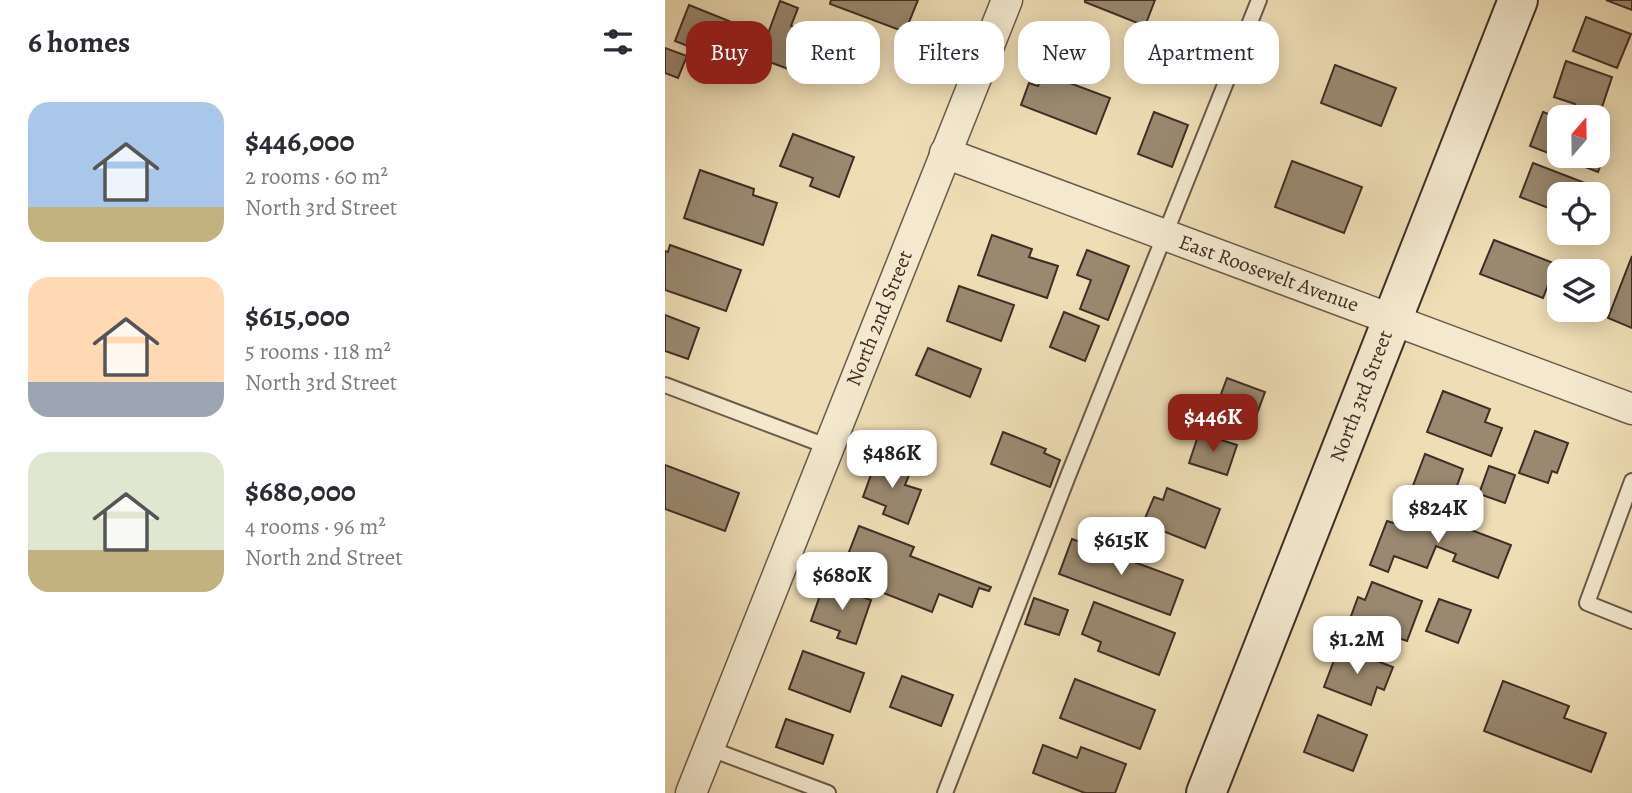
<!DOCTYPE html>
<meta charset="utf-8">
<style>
:root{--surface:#fff;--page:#f2f2f3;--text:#2b2b33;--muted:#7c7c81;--accent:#8f2418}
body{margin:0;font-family:Alegreya,serif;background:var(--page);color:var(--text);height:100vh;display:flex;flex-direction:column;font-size:26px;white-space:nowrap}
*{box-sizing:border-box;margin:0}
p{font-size:23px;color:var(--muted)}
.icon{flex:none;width:38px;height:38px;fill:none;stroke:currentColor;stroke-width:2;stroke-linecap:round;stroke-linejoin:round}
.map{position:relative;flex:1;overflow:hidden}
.panel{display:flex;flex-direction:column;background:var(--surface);width:665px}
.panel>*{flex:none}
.hud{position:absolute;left:21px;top:21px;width:665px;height:63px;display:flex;gap:14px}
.needle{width:46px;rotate:20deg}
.controls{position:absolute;left:882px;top:105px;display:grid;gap:14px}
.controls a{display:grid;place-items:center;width:63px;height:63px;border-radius:14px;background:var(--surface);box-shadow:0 4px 18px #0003;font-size:35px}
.price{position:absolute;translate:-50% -60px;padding:0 16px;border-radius:14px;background:#fff;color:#222;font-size:23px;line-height:46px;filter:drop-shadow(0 2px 4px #0008)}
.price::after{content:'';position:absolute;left:50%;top:42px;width:21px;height:16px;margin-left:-10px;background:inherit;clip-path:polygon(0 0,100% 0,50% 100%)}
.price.on{background:var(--accent);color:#fff}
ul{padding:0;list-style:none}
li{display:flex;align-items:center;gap:21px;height:175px;padding:0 28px}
li span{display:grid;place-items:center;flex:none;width:196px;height:140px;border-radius:21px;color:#555}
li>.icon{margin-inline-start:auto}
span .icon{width:84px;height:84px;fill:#fffc;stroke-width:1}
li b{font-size:30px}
h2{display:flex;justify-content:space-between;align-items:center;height:84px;padding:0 28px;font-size:30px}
.tag{padding:0 24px;border-radius:21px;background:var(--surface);box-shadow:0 4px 18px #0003;font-size:24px;line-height:63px}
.tag.on{background:var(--accent);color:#fff}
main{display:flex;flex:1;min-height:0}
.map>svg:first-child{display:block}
</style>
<main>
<section class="panel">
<h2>6 homes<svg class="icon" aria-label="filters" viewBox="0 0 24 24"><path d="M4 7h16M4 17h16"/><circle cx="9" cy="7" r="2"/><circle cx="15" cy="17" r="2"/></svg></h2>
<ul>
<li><span style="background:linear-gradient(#a9c7e8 75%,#c2b280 0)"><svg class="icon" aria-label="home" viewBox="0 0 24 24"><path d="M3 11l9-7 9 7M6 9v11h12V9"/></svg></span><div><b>$446,000</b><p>2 rooms · 60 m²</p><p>North 3rd Street</p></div></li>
<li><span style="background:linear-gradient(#ffd9b3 75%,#9aa5b1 0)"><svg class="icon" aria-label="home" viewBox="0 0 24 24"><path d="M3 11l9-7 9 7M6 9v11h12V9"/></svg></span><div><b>$615,000</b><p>5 rooms · 118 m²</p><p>North 3rd Street</p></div></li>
<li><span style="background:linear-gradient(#dfe7d0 70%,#c2b280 0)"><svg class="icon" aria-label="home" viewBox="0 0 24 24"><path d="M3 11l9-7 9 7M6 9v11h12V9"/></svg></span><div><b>$680,000</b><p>4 rooms · 96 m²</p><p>North 2nd Street</p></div></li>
</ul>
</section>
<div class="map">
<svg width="967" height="793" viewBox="0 0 967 793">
<rect width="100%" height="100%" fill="#eeddb5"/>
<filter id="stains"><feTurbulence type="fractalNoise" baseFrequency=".00286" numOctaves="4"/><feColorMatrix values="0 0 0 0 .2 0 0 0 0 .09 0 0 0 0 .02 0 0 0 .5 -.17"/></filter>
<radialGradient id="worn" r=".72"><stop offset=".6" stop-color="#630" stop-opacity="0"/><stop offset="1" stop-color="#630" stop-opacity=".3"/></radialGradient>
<g fill="#9a8970" stroke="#3f2e26" stroke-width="2">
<path d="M 166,0 L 253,0 L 240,32 L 165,4 Z"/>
<path d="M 420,0 L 490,0 L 480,26 L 420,2 Z"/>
<path d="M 941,0 L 967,0 L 967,10 Z"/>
<path d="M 115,1 L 133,8 L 126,26 L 172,44 L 158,82 L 94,58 Z"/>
<path d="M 24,5 L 74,25 L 60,61 L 10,41 Z"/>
<path d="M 921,17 L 966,34 L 952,68 L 908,51 Z"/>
<path d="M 0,48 L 22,56 L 13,78 L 0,73 Z"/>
<path d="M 901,61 L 947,77 L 934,116 L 909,108 L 910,104 L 889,97 Z"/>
<path d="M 670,65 L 731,88 L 716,126 L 656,103 Z"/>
<path d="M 378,73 L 445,98 L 431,134 L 356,105 L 364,83 L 373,86 Z"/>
<path d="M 489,112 L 523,125 L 507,167 L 473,154 Z"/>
<path d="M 878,112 L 894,118 L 894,156 L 933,156 L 933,132 L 939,135 L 933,148 L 941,151 L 933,172 L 865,146 Z"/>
<path d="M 128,134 L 189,157 L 174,197 L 145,186 L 148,178 L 115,166 Z"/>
<path d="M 627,161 L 697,187 L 679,233 L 610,207 Z"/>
<path d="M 868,163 L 928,186 L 925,194 L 894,194 L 894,212 L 855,197 Z"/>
<path d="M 35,170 L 89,189 L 88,195 L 112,203 L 98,245 L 19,218 Z"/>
<path d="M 327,235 L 367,249 L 364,257 L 393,266 L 382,298 L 313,275 Z"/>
<path d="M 829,240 L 891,264 L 878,298 L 815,274 Z"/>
<path d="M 5,245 L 76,270 L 61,311 L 0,290 L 0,251 L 3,252 Z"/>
<path d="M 422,250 L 464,266 L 443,320 L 415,309 L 426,280 L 412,275 Z"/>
<path d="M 967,256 L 967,328 L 943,318 Z"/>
<path d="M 294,286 L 349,305 L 336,341 L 282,321 Z"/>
<path d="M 399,312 L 434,326 L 420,361 L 385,347 Z"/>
<path d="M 0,315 L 34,328 L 23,359 L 0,351 Z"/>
<path d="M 263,348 L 316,369 L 305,397 L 251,375 Z"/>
<path d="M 562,378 L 600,392 L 584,435 L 546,421 Z"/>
<path d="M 778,391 L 825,409 L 820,422 L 837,428 L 826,456 L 762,432 Z"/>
<path d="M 870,431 L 903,443 L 892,473 L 887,471 L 883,483 L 854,473 Z"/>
<path d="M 338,432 L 381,449 L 379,453 L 395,460 L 385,487 L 326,464 Z"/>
<path d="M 534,433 L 572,445 L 562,475 L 524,463 Z"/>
<path d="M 760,454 L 798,469 L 785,505 L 746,491 Z"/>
<path d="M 212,458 L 246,470 L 240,485 L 256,490 L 243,524 L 218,514 L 221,506 L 198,497 Z"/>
<path d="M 0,465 L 74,493 L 60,531 L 0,509 Z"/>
<path d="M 824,466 L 850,475 L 840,503 L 814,494 Z"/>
<path d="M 502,488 L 555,509 L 540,548 L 478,523 L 489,497 L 498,500 Z"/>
<path d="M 738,509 L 775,523 L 777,519 L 846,545 L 833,578 L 788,561 L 791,554 L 771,546 L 762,568 L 729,556 L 723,572 L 705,565 L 722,521 L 732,524 Z"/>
<path d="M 194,526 L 249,547 L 245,556 L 326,587 L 324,591 L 314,588 L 307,607 L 274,594 L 267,612 L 203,587 L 208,575 L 179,565 Z"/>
<path d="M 407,539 L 518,580 L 505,615 L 394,574 Z"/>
<path d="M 707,582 L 757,601 L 742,641 L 723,634 L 721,641 L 701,633 L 703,626 L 685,619 L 693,597 L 700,600 Z"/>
<path d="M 159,584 L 206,600 L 191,644 L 172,638 L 175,631 L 146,621 Z"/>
<path d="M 369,598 L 403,610 L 394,635 L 360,624 Z"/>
<path d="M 774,599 L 806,610 L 793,643 L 761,631 Z"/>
<path d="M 429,602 L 510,633 L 494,675 L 433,651 L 436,642 L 417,634 Z"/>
<path d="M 674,647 L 728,667 L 719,690 L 712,687 L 706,705 L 659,687 Z"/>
<path d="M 138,651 L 199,673 L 185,712 L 124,689 Z"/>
<path d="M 237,676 L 288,695 L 276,726 L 225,707 Z"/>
<path d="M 410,679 L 490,710 L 475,749 L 395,718 Z"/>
<path d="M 838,681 L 904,706 L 899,718 L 941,733 L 926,772 L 819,731 Z"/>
<path d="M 653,715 L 702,735 L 688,771 L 639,752 Z"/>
<path d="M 121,719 L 168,735 L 158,764 L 111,747 Z"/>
<path d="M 378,745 L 412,758 L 416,747 L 461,764 L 450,793 L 420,793 L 368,773 Z"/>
</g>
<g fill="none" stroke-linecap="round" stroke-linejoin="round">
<g stroke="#6b5a4a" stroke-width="18">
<g id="service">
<path d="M 0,385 L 164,447"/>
<path d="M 967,481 L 922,603 L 967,621"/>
<path d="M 43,748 L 163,793"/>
<path d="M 280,793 L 403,476 L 594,0"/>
</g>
</g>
<g stroke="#6b5a4a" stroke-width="33">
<g id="minor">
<path d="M 280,153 L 967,409"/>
<path d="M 26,793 L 342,0"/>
</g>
</g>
<g stroke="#3f2e26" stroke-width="42">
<path id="secondary" d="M 541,793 L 853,0"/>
</g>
<use href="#service" stroke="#f4e9cf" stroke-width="14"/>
<use href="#minor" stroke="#f4e9cf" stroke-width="30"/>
<use href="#secondary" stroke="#f4e9cf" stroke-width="38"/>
</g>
<g text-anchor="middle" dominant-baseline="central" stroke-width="6" stroke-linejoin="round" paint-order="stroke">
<g font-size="21" fill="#3f2e26" stroke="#f4e9cf">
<text transform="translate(604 273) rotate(20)">East Roosevelt Avenue</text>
<text transform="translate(214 318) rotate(-68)">North 2nd Street</text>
<text transform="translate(696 396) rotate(-69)">North 3rd Street</text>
</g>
</g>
<rect width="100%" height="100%" filter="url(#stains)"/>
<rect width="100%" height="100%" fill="url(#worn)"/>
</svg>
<div class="controls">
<a><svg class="needle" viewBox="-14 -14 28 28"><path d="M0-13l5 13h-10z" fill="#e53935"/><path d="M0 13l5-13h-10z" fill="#7c7c81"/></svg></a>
<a><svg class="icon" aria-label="locate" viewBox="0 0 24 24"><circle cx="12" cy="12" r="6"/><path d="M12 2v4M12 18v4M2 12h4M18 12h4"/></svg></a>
<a><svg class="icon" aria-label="layers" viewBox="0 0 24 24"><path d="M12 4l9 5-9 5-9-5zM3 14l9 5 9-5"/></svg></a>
</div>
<b class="price on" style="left:548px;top:454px">$446K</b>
<b class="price" style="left:227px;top:490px">$486K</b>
<b class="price" style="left:773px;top:545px">$824K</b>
<b class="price" style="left:456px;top:577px">$615K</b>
<b class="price" style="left:177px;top:612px">$680K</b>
<b class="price" style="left:692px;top:676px">$1.2M</b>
<div class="hud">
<a class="tag on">Buy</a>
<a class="tag">Rent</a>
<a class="tag">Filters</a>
<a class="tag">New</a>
<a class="tag">Apartment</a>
</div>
</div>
</main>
